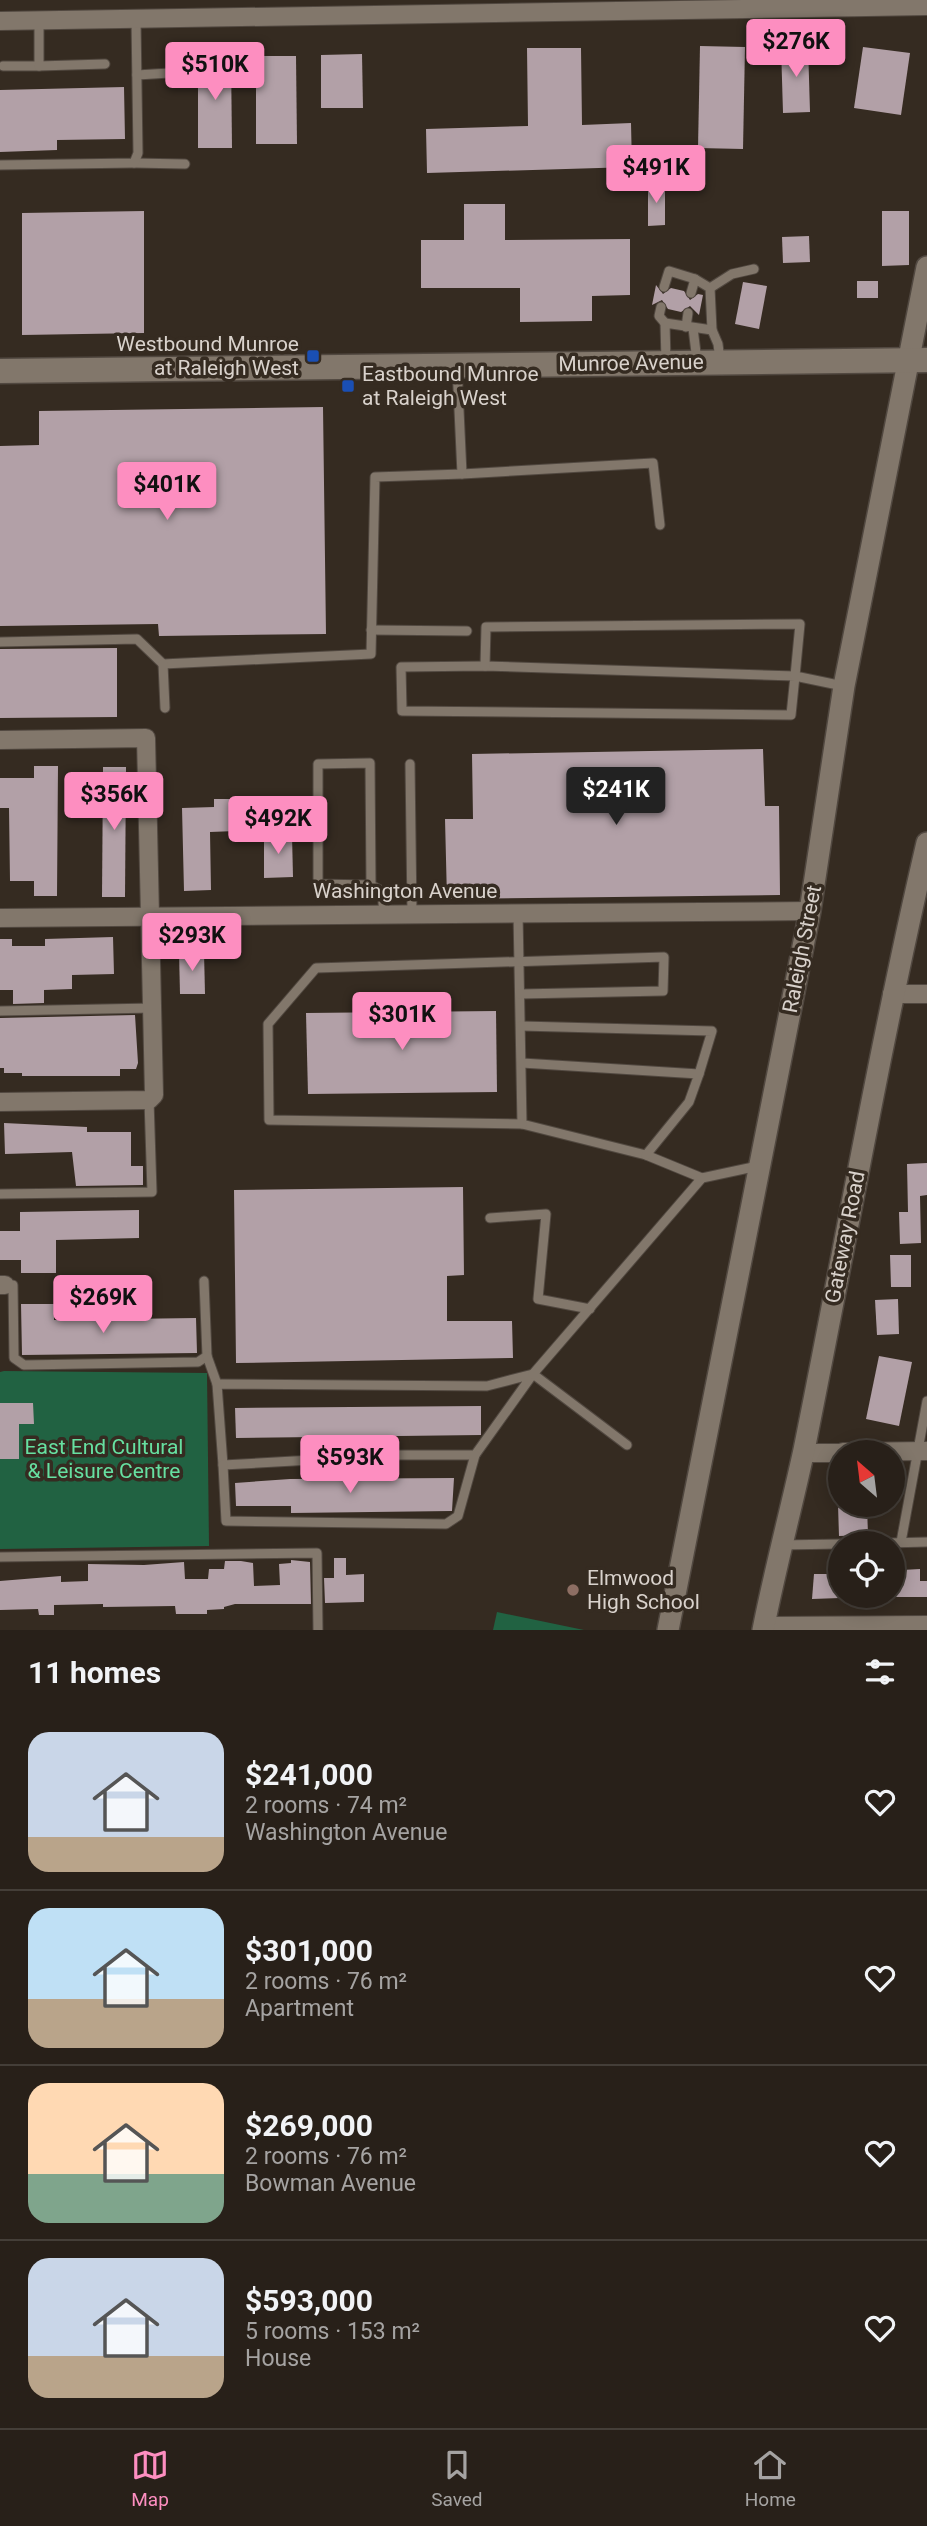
<!DOCTYPE html>
<meta charset="utf-8">
<style>
:root{--surface:#282019;--page:#342d26;--text:#f1f3f6;--muted:#a5a3a2;--line:#443e38;--accent:#fd8ec0}
body{margin:0;font-family:Roboto,sans-serif;background:var(--page);color:var(--text);height:100vh;display:flex;flex-direction:column;font-size:26px;white-space:nowrap}
*{box-sizing:border-box;margin:0}
p{font-size:23px;color:var(--muted)}
.icon{flex:none;width:38px;height:38px;fill:none;stroke:currentColor;stroke-width:2;stroke-linecap:round;stroke-linejoin:round}
.map{position:relative;height:1630px;overflow:hidden}
.details{display:flex;flex-direction:column;background:var(--surface);flex:1}
.details>*{flex:none}
.needle{width:46px;rotate:332deg}
.fabs{position:absolute;left:828px;top:1440px;display:grid;gap:14px}
.fabs a{display:grid;place-items:center;width:77px;height:77px;border-radius:50%;background:var(--surface);box-shadow:0 4px 18px #0003,0 0 0 2px var(--line);font-size:35px}
.price{position:absolute;translate:-50% -60px;padding:0 16px;border-radius:7px;background:var(--accent);color:#111;font-size:23px;line-height:46px;filter:drop-shadow(0 2px 4px #0008)}
.price::after{content:'';position:absolute;left:50%;top:42px;width:21px;height:16px;margin-left:-10px;background:inherit;clip-path:polygon(0 0,100% 0,50% 100%)}
.price.on{background:#222;color:#fff}
ul{padding:0;list-style:none}
li{display:flex;align-items:center;gap:21px;height:175px;padding:0 28px}
li+li{border-top:2px solid var(--line)}
li span{display:grid;place-items:center;flex:none;width:196px;height:140px;border-radius:21px;color:#555}
li>.icon{margin-inline-start:auto}
span .icon{width:84px;height:84px;fill:#fffc;stroke-width:1}
li b{font-size:30px}
h2{display:flex;justify-content:space-between;align-items:center;height:84px;padding:0 28px;font-size:30px}
.menu{display:flex;justify-content:space-around;align-items:center;height:98px;border-top:2px solid var(--line);background:var(--surface);font-size:19px;color:var(--muted)}
.menu a{display:grid;justify-items:center;gap:4px}
.menu .on{color:var(--accent)}
.map>svg:first-child{display:block}
</style>
<div class="map">
<svg width="927" height="1630" viewBox="0 0 927 1630">
<rect width="100%" height="100%" fill="#352b21"/>
<g fill="#216242">
<path d="M 4,1371 L 207,1373 L 209,1546 L 0,1549 L 0,1372 Z"/>
<path d="M 497,1612 L 584,1630 L 493,1630 Z"/>
</g>
<g fill="#b2a0a7">
<path d="M 808,45 L 810,112 L 783,113 L 781,46 Z"/>
<path d="M 700,46 L 745,47 L 743,149 L 698,148 Z"/>
<path d="M 863,47 L 910,53 L 901,115 L 854,108 Z"/>
<path d="M 527,48 L 581,48 L 582,125 L 631,123 L 632,167 L 427,173 L 426,129 L 528,126 Z"/>
<path d="M 362,54 L 363,108 L 321,108 L 321,55 Z"/>
<path d="M 231,56 L 232,148 L 198,148 L 198,57 Z"/>
<path d="M 256,56 L 296,56 L 297,144 L 256,144 Z"/>
<path d="M 124,87 L 125,139 L 57,140 L 57,150 L 0,152 L 0,90 Z"/>
<path d="M 648,184 L 665,184 L 665,225 L 648,226 Z"/>
<path d="M 464,204 L 505,204 L 505,240 L 630,239 L 630,295 L 592,296 L 592,321 L 520,322 L 520,288 L 421,288 L 421,240 L 464,240 Z"/>
<path d="M 144,211 L 144,333 L 22,335 L 22,213 Z"/>
<path d="M 882,211 L 909,211 L 909,265 L 882,266 Z"/>
<path d="M 809,236 L 810,262 L 783,263 L 782,237 Z"/>
<rect x="857" y="281" width="21" height="17"/>
<path d="M 743,282 L 767,286 L 759,329 L 735,324 Z"/>
<path d="M 656,285 L 663,294 L 671,288 L 684,291 L 690,300 L 698,294 L 703,295 L 699,315 L 690,306 L 681,312 L 668,309 L 662,300 L 652,305 Z"/>
<path d="M 323,407 L 326,634 L 159,636 L 158,624 L 0,626 L 0,446 L 39,445 L 39,411 Z"/>
<path d="M 117,648 L 117,717 L 0,718 L 0,649 Z"/>
<path d="M 763,749 L 765,806 L 779,806 L 780,895 L 447,899 L 445,819 L 473,819 L 472,754 Z"/>
<path d="M 34,766 L 58,766 L 57,896 L 34,896 L 34,881 L 10,881 L 9,808 L 0,808 L 0,778 L 34,778 Z"/>
<path d="M 103,767 L 126,767 L 125,897 L 102,897 Z"/>
<path d="M 214,799 L 235,799 L 236,831 L 210,832 L 211,890 L 184,891 L 182,808 L 214,807 Z"/>
<path d="M 264,835 L 292,835 L 293,877 L 264,878 Z"/>
<path d="M 113,937 L 114,974 L 72,975 L 72,989 L 44,990 L 44,1003 L 13,1004 L 13,990 L 0,990 L 0,939 L 12,939 L 12,946 L 45,946 L 45,939 Z"/>
<path d="M 179,952 L 204,952 L 205,994 L 180,994 Z"/>
<path d="M 496,1011 L 497,1092 L 308,1094 L 306,1013 Z"/>
<path d="M 135,1015 L 138,1063 L 136,1069 L 120,1069 L 120,1076 L 22,1076 L 22,1073 L 4,1073 L 4,1068 L 0,1068 L 0,1018 Z"/>
<path d="M 4,1123 L 87,1127 L 87,1132 L 131,1132 L 131,1166 L 143,1166 L 143,1185 L 76,1186 L 72,1152 L 5,1154 Z"/>
<path d="M 927,1163 L 927,1195 L 920,1196 L 921,1243 L 900,1244 L 899,1212 L 908,1212 L 907,1164 Z"/>
<path d="M 463,1187 L 464,1275 L 447,1276 L 447,1321 L 512,1321 L 513,1358 L 236,1363 L 234,1190 Z"/>
<path d="M 139,1210 L 139,1238 L 56,1240 L 56,1273 L 21,1273 L 21,1260 L 0,1260 L 0,1231 L 20,1231 L 20,1212 Z"/>
<path d="M 890,1255 L 911,1255 L 911,1287 L 891,1287 Z"/>
<path d="M 898,1299 L 899,1334 L 877,1335 L 875,1300 Z"/>
<path d="M 21,1304 L 54,1304 L 54,1320 L 196,1318 L 197,1353 L 22,1355 Z"/>
<path d="M 879,1356 L 912,1362 L 899,1426 L 866,1419 Z"/>
<path d="M 0,1403 L 33,1403 L 34,1424 L 19,1424 L 19,1459 L 0,1459 Z"/>
<path d="M 481,1406 L 481,1435 L 236,1438 L 235,1408 Z"/>
<path d="M 454,1478 L 452,1511 L 291,1513 L 291,1506 L 236,1506 L 235,1483 L 290,1479 Z"/>
<path d="M 838,1505 L 867,1505 L 868,1535 L 839,1536 Z"/>
<path d="M 334,1558 L 346,1558 L 346,1575 L 364,1574 L 364,1602 L 325,1603 L 324,1578 L 334,1578 Z"/>
<path d="M 291,1560 L 310,1562 L 311,1604 L 235,1604 L 224,1607 L 224,1609 L 207,1610 L 207,1614 L 176,1614 L 175,1606 L 103,1607 L 103,1604 L 54,1605 L 54,1615 L 39,1615 L 38,1609 L 0,1610 L 0,1581 L 61,1576 L 61,1582 L 88,1581 L 88,1564 L 144,1565 L 184,1562 L 185,1579 L 208,1579 L 209,1569 L 224,1569 L 225,1561 L 241,1561 L 253,1563 L 254,1586 L 280,1585 L 279,1564 L 291,1563 Z"/>
<path d="M 920,1569 L 920,1581 L 927,1581 L 927,1597 L 892,1597 L 892,1574 L 902,1574 L 902,1570 Z"/>
<path d="M 814,1574 L 840,1574 L 840,1598 L 812,1599 Z"/>
</g>
<g fill="none" stroke-linecap="round" stroke-linejoin="round">
<g stroke="#514840" stroke-width="11">
<g id="service">
<path d="M 3,66 L 39,66 L 39,21"/>
<path d="M 39,66 L 105,64"/>
<path d="M 137,75 L 186,72"/>
<path d="M 134,163 L 185,164"/>
<path d="M 0,165 L 134,163 L 138,153 L 136,20"/>
<path d="M 664,287 L 669,271 L 695,279 L 710,288 L 712,330 L 718,344 L 720,360"/>
<path d="M 710,288 L 732,274 L 754,269"/>
<path d="M 691,293 L 695,279"/>
<path d="M 661,307 L 659,316 L 665,323"/>
<path d="M 686,327 L 688,313"/>
<path d="M 693,328 L 697,361"/>
<path d="M 666,361 L 665,323 L 712,330"/>
<path d="M 462,474 L 653,463 L 660,525"/>
<path d="M 371,630 L 467,631"/>
<path d="M 0,642 L 137,639 L 163,664 L 371,654 L 375,477 L 462,474 L 457,367"/>
<path d="M 163,664 L 165,708"/>
<path d="M 485,666 L 795,676 L 791,715 L 402,711 L 401,667 Z"/>
<path d="M 485,666 L 486,627 L 800,624 L 795,676 L 843,686"/>
<path d="M 410,764 L 412,914"/>
<path d="M 371,885 L 370,763 L 318,764 L 318,884 L 371,885 L 382,891 L 384,914"/>
<path d="M 518,913 L 522,1124 L 646,1155 L 702,1178"/>
<path d="M 520,994 L 663,991 L 664,957 L 316,968 L 268,1024 L 269,1120 L 522,1124"/>
<path d="M 0,1011 L 153,1008"/>
<path d="M 521,1026 L 712,1031 L 699,1074"/>
<path d="M 522,1063 L 699,1074 L 689,1102 L 646,1155"/>
<path d="M 0,1194 L 152,1192 L 149,1100"/>
<path d="M 490,1218 L 546,1214 L 538,1299 L 590,1309"/>
<path d="M 13,1285 L 14,1358 L 24,1365 L 198,1362 L 207,1356 L 204,1281"/>
<path d="M 207,1356 L 217,1384"/>
<path d="M 533,1374 L 475,1455 L 400,1455 L 223,1465 L 217,1384 L 487,1386 Z"/>
<path d="M 627,1445 L 533,1374 L 702,1178 L 758,1166"/>
<path d="M 223,1465 L 226,1521 L 446,1524 L 458,1516 L 475,1455"/>
<path d="M 901,1542 L 927,1401"/>
<path d="M 850,1544 L 927,1542"/>
<path d="M 781,1545 L 840,1544"/>
<path d="M 0,1557 L 317,1553 L 318,1630"/>
</g>
</g>
<g stroke="#514840" stroke-width="20">
<g id="minor">
<path d="M 0,21 L 927,6"/>
<path d="M 0,740 L 146,738 L 154,1095 L 149,1100 L 0,1102"/>
<path d="M 0,918 L 810,911"/>
<path d="M 892,994 L 927,994"/>
<path d="M 0,1285 L 5,1285"/>
<path d="M 843,1452 L 927,1451"/>
<path d="M 803,1453 L 840,1453"/>
<path d="M 763,1626 L 927,1625"/>
</g>
</g>
<g stroke="#514840" stroke-width="24">
<g id="tertiary">
<path d="M 668,1630 L 810,911 L 844,686 L 927,267"/>
<path d="M 763,1630 C 775,1569 791,1510 804,1450 C 845,1247 880,1044 927,843"/>
</g>
</g>
<g stroke="#514840" stroke-width="27">
<path id="secondary" d="M 0,371 L 927,360"/>
</g>
<use href="#service" stroke="#82776b" stroke-width="9"/>
<use href="#minor" stroke="#82776b" stroke-width="18"/>
<use href="#tertiary" stroke="#82776b" stroke-width="21"/>
<use href="#secondary" stroke="#82776b" stroke-width="24"/>
</g>
<g fill="#1a4fb4" stroke="#352b21" stroke-width="2.5">
<rect x="306" y="349" width="14" height="14" rx="3.5"/>
<rect x="341" y="379" width="14" height="14" rx="3.5"/>
</g>
<circle fill="#8d6e63" stroke="#352b21" stroke-width="2.5" cx="573" cy="1590" r="7"/>
<g text-anchor="middle" dominant-baseline="central" stroke-width="7" stroke-linejoin="round" paint-order="stroke">
<g font-size="21" fill="#d9d2cc" stroke="#352b21" text-anchor="start">
<text x="299" y="344" text-anchor="end">Westbound Munroe<tspan x="299" dy="24">at Raleigh West</tspan></text>
<text x="362" y="374">Eastbound Munroe<tspan x="362" dy="24">at Raleigh West</tspan></text>
<text x="587" y="1578">Elmwood<tspan x="587" dy="24">High School</tspan></text>
</g>
<g font-size="21" fill="#d9d2cc" stroke="#352b21">
<text transform="translate(631 363) rotate(-1)">Munroe Avenue</text>
<text x="405" y="891">Washington Avenue</text>
<text transform="translate(802 949) rotate(-79)">Raleigh Street</text>
<text transform="translate(845 1237) rotate(-79)">Gateway Road</text>
</g>
<g font-size="21" fill="#66e0a1" stroke="#352b21">
<text x="104" y="1447">East End Cultural<tspan x="104" dy="24">&amp; Leisure Centre</tspan></text>
</g>
</g>
</svg>
<div class="fabs">
<a><svg class="needle" viewBox="-14 -14 28 28"><path d="M0-13l5 13h-10z" fill="#e53935"/><path d="M0 13l5-13h-10z" fill="#a5a3a2"/></svg></a>
<a><svg class="icon" aria-label="locate" viewBox="0 0 24 24"><circle cx="12" cy="12" r="6"/><path d="M12 2v4M12 18v4M2 12h4M18 12h4"/></svg></a>
</div>
<b class="price" style="left:796px;top:79px">$276K</b>
<b class="price" style="left:215px;top:102px">$510K</b>
<b class="price" style="left:656px;top:205px">$491K</b>
<b class="price" style="left:167px;top:522px">$401K</b>
<b class="price on" style="left:616px;top:827px">$241K</b>
<b class="price" style="left:114px;top:832px">$356K</b>
<b class="price" style="left:278px;top:856px">$492K</b>
<b class="price" style="left:192px;top:973px">$293K</b>
<b class="price" style="left:402px;top:1052px">$301K</b>
<b class="price" style="left:103px;top:1335px">$269K</b>
<b class="price" style="left:350px;top:1495px">$593K</b>
</div>
<section class="details">
<h2>11 homes<svg class="icon" aria-label="filters" viewBox="0 0 24 24"><path d="M4 7h16M4 17h16"/><circle cx="9" cy="7" r="2"/><circle cx="15" cy="17" r="2"/></svg></h2>
<ul>
<li><span style="background:linear-gradient(#c9d6e8 75%,#b9a48a 0)"><svg class="icon" aria-label="home" viewBox="0 0 24 24"><path d="M3 11l9-7 9 7M6 9v11h12V9"/></svg></span><div><b>$241,000</b><p>2 rooms · 74 m²</p><p>Washington Avenue</p></div><svg class="icon" aria-label="heart" viewBox="0 0 24 24"><path d="M12 20l-8-8c-3-5 5-10 8-4 3-6 11-1 8 4z"/></svg></li>
<li><span style="background:linear-gradient(#bfe0f5 65%,#b9a48a 0)"><svg class="icon" aria-label="home" viewBox="0 0 24 24"><path d="M3 11l9-7 9 7M6 9v11h12V9"/></svg></span><div><b>$301,000</b><p>2 rooms · 76 m²</p><p>Apartment</p></div><svg class="icon" aria-label="heart" viewBox="0 0 24 24"><path d="M12 20l-8-8c-3-5 5-10 8-4 3-6 11-1 8 4z"/></svg></li>
<li><span style="background:linear-gradient(#ffd9b3 65%,#7fa58c 0)"><svg class="icon" aria-label="home" viewBox="0 0 24 24"><path d="M3 11l9-7 9 7M6 9v11h12V9"/></svg></span><div><b>$269,000</b><p>2 rooms · 76 m²</p><p>Bowman Avenue</p></div><svg class="icon" aria-label="heart" viewBox="0 0 24 24"><path d="M12 20l-8-8c-3-5 5-10 8-4 3-6 11-1 8 4z"/></svg></li>
<li><span style="background:linear-gradient(#c9d6e8 70%,#b9a48a 0)"><svg class="icon" aria-label="home" viewBox="0 0 24 24"><path d="M3 11l9-7 9 7M6 9v11h12V9"/></svg></span><div><b>$593,000</b><p>5 rooms · 153 m²</p><p>House</p></div><svg class="icon" aria-label="heart" viewBox="0 0 24 24"><path d="M12 20l-8-8c-3-5 5-10 8-4 3-6 11-1 8 4z"/></svg></li>
</ul>
</section>
<nav class="menu">
<a class="on"><svg class="icon" aria-label="map" viewBox="0 0 24 24"><path d="M3 6l6-2 6 2 6-2v14l-6 2-6-2-6 2zM9 4v14M15 6v14"/></svg>Map</a>
<a><svg class="icon" aria-label="saved" viewBox="0 0 24 24"><path d="M7 4h10v16l-5-4-5 4z"/></svg>Saved</a>
<a><svg class="icon" aria-label="home" viewBox="0 0 24 24"><path d="M3 11l9-7 9 7M6 9v11h12V9"/></svg>Home</a>
</nav>
